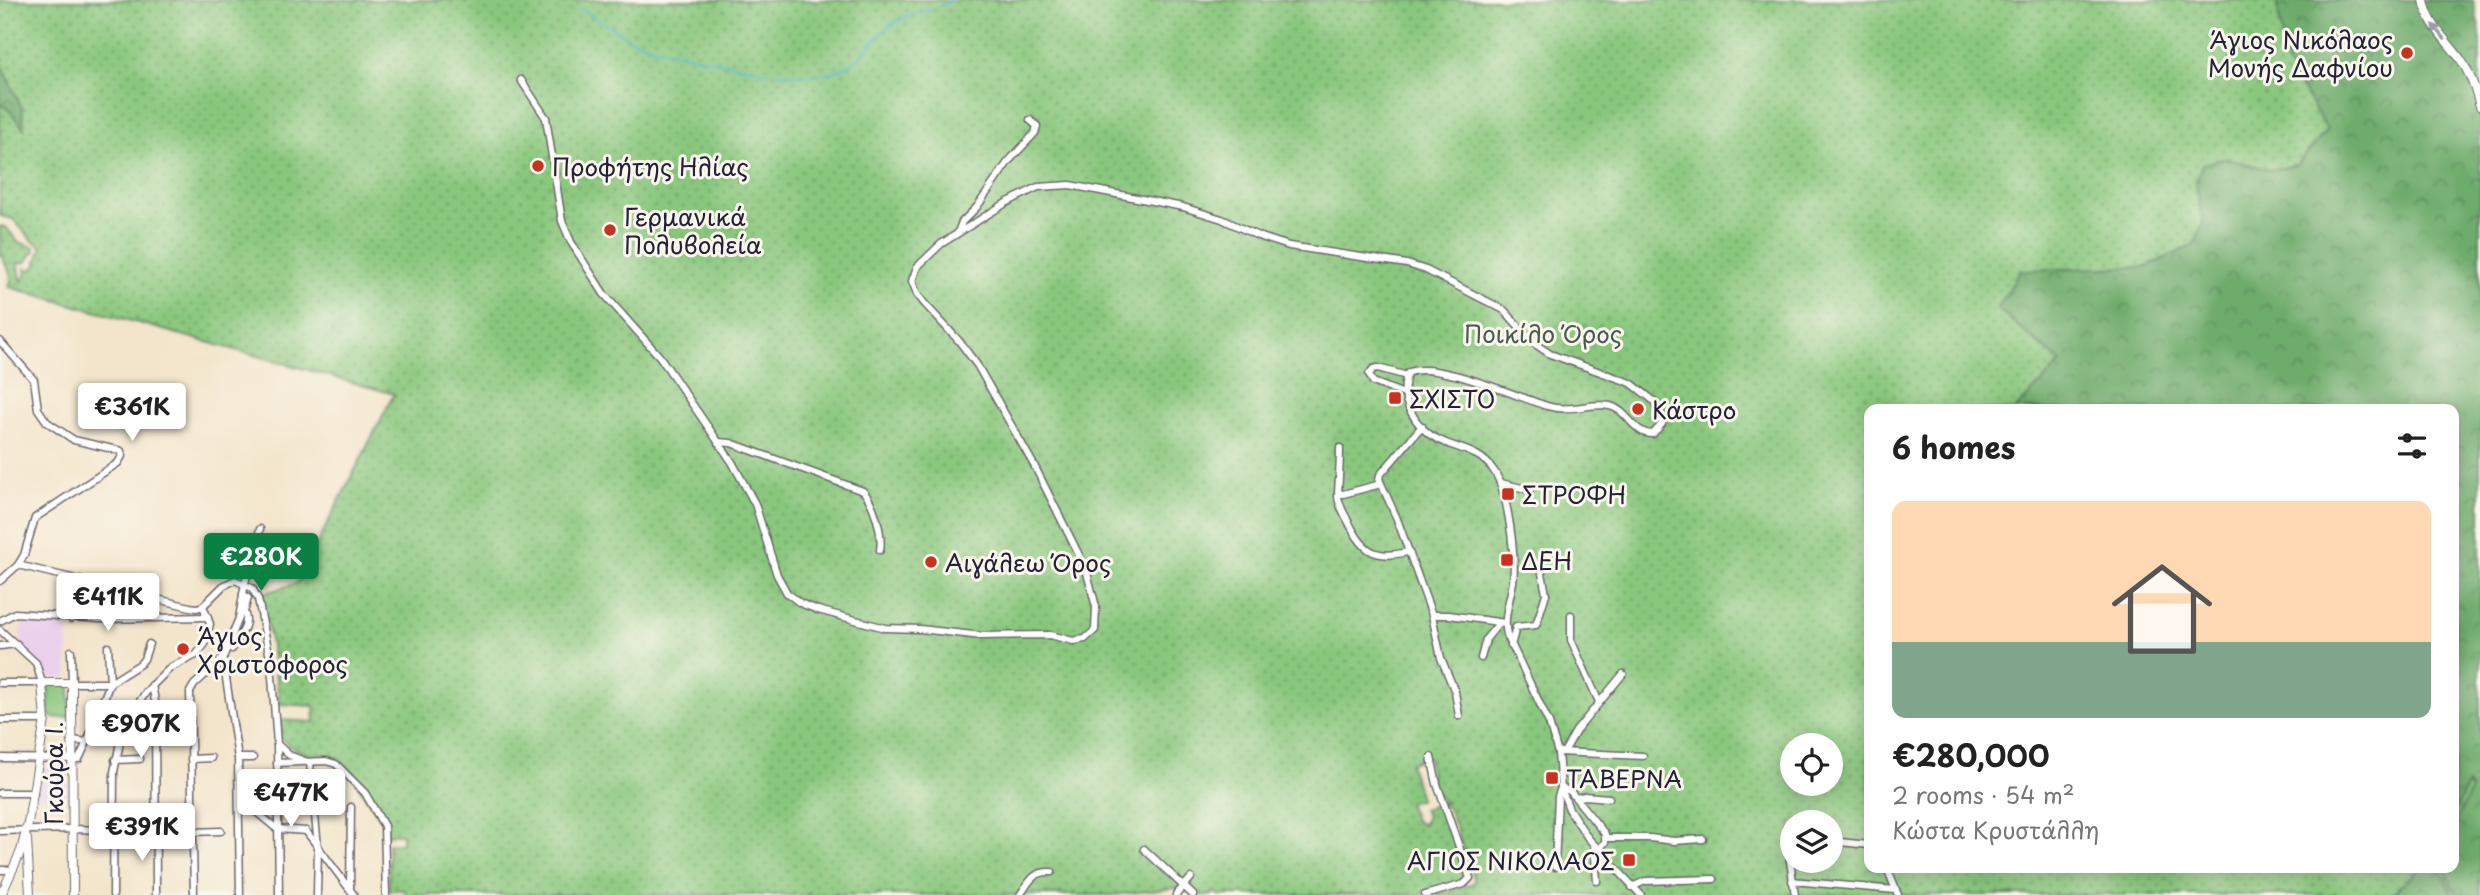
<!DOCTYPE html>
<meta charset="utf-8">
<style>
:root{--surface:#fff;--page:#f2f2f2;--text:#222;--muted:#767676;--line:#e0e0e0;--accent:#0b8043}
body{margin:0;font-family:"Playpen Sans",sans-serif;background:var(--page);color:var(--text);height:100vh;display:flex;flex-direction:column;font-size:26px;white-space:nowrap}
*{box-sizing:border-box;margin:0}
p{font-size:23px;color:var(--muted)}
.icon{flex:none;width:38px;height:38px;fill:none;stroke:currentColor;stroke-width:2;stroke-linecap:round;stroke-linejoin:round}
.map{position:relative;flex:1;overflow:hidden}
.details{position:absolute;left:1864px;top:404px;width:595px;height:469px;display:flex;flex-direction:column;background:var(--surface);border-radius:14px;box-shadow:0 4px 18px #0003}
.details>*{flex:none}
.buttons{position:absolute;left:1780px;top:733px;display:grid;gap:14px}
.buttons a{display:grid;place-items:center;width:63px;height:63px;border-radius:50%;background:var(--surface);box-shadow:0 4px 18px #0003;font-size:35px}
.price{position:absolute;translate:-50% -60px;padding:0 16px;border-radius:7px;background:#fff;color:#222;font-size:23px;line-height:46px;filter:drop-shadow(0 2px 4px #0008)}
.price::after{content:'';position:absolute;left:50%;top:42px;width:21px;height:16px;margin-left:-10px;background:inherit;clip-path:polygon(0 0,100% 0,50% 100%)}
.price.selected{background:var(--accent);color:#fff}
ul{padding:0;list-style:none}
li{display:grid;align-content:center;gap:14px;height:371px;padding:0 28px}
li+li{border-top:2px solid var(--line)}
li span{display:grid;place-items:center;height:217px;border-radius:14px;color:#555}
li>.icon{margin-inline-start:auto}
span .icon{width:126px;height:126px;fill:#fffc;stroke-width:1}
li b{font-size:30px}
h2{display:flex;justify-content:space-between;align-items:center;height:84px;padding:0 28px;font-size:30px}
.map>svg:first-child{display:block}
</style>
<div class="map">
<svg width="2480" height="895" viewBox="0 0 2480 895">
<defs>
<pattern id="grass-dots" width="8" height="8" patternUnits="userSpaceOnUse" patternTransform="scale(1.75)"><rect width="8" height="8" fill="#89c77d"/><path d="M2 2h.1M6 6h.1" fill="none" stroke="#70a168" stroke-width="1.8" stroke-linecap="round"/></pattern>
<pattern id="forest-crowns" width="20" height="18" patternUnits="userSpaceOnUse" patternTransform="scale(1.75)"><rect width="20" height="18" fill="#6eac6c"/><path d="M2 6a3 3 0 1 1 6 0M12 15a3 3 0 1 1 6 0" fill="none" stroke="#5a8c5a"/></pattern>
</defs>
<rect width="100%" height="100%" fill="#fbf7ec"/>
<filter id="ink" filterUnits="userSpaceOnUse"><feTurbulence type="fractalNoise" baseFrequency=".0143" numOctaves="2"/><feDisplacementMap in="SourceGraphic" scale="14" xChannelSelector="R" yChannelSelector="G"/><feConvolveMatrix kernelMatrix="1 2 1 2 8 2 1 2 1" color-interpolation-filters="sRGB"/></filter>
<filter id="wash" filterUnits="userSpaceOnUse"><feTurbulence type="fractalNoise" baseFrequency=".00686" numOctaves="4" result="noise"/><feDisplacementMap in="SourceGraphic" scale="28" xChannelSelector="R" yChannelSelector="G"/><feGaussianBlur stdDeviation="1.57" result="paint"/><feColorMatrix in="noise" values="0 0 0 0 0 0 0 0 0 0 0 0 0 0 0 0 0 1.4 0 .05"/><feComposite in="paint" operator="in"/></filter>
<g filter="url(#wash)">
<rect width="100%" height="100%" fill="#f3e5cb"/>
<g fill="#ebd1ec">
<path d="M 21,618 L 68,623 L 67,678 L 44,678 L 38,661 L 20,645 Z"/>
<path d="M 67,766 L 67,796 L 36,797 L 42,767 Z"/>
</g>
<path fill="url(#grass-dots)" stroke="#56745c" stroke-width="2" fill-rule="evenodd" d="M 0,0 L 2470,0 L 2480,38 L 2480,895 L 1431,895 L 1471,884 L 1475,881 L 1449,810 L 1432,788 L 1428,757 L 1410,763 L 1420,799 L 1408,803 L 1415,820 L 1422,825 L 1427,817 L 1423,809 L 1441,803 L 1467,877 L 1462,881 L 1418,895 L 1219,895 L 1215,892 L 1212,895 L 1193,895 L 1185,887 L 1113,895 L 406,895 L 405,890 L 389,890 L 388,843 L 402,843 L 402,834 L 387,834 L 386,827 L 340,759 C 329,753 317,757 306,754 C 299,753 298,748 291,747 L 281,738 L 281,720 L 315,722 L 314,706 L 280,704 L 268,627 L 259,595 L 297,583 L 394,394 L 9,287 C 15,273 5,267 1,255 C 0,247 0,234 0,226 L 6,227 L 18,242 L 34,247 L 35,251 C 25,257 33,263 17,263 L 22,281 L 26,275 L 25,268 L 30,270 L 35,267 L 42,247 L 31,239 L 13,219 L 0,216 ZM 1869,410 L 2454,410 L 2454,868 L 1869,868 ZM 1792,746 L 1830,746 L 1830,784 L 1792,784 ZM 1792,822 L 1830,822 L 1830,861 L 1792,861 Z"/>
<g fill="url(#forest-crowns)" stroke="#486754" stroke-width="2">
<path d="M 2276,0 L 2473,0 L 2480,32 L 2480,895 L 2459,895 L 2452,886 L 2445,868 L 2454,868 L 2454,826 L 2471,790 L 2467,785 L 2454,815 L 2454,410 L 2016,409 L 2061,362 L 1997,309 L 2021,270 L 2146,267 L 2194,245 L 2203,224 L 2196,183 L 2202,164 L 2225,158 L 2271,170 L 2297,165 L 2327,130 L 2287,64 Z"/>
<path d="M 0,63 L 22,108 L 24,129 L 10,111 L 0,104 Z"/>
<path d="M 2421,868 L 2440,868 L 2453,895 L 2390,895 Z"/>
</g>
<path fill="#89c77d" stroke="#56745c" stroke-width="2" d="M 48,683 L 70,684 L 70,717 L 53,718 L 49,714 Z"/>
<g fill="none" stroke-linecap="round" stroke-linejoin="round">
<g stroke="#49b3c7" stroke-width="2">
<path d="M 940,6 L 953,0"/>
<path d="M 581,9 L 630,39 L 651,47 L 768,72"/>
<path d="M 777,73 C 803,75 835,79 856,60 C 871,45 882,28 901,19 C 910,14 922,13 932,9"/>
</g>
</g>
</g>
<g filter="url(#ink)">
<g fill="none" stroke-linecap="round" stroke-linejoin="round">
<g stroke="#6b666d" stroke-width="9">
<g id="minor">
<path d="M 521,80 L 546,118 L 562,221 L 571,242 L 604,294 L 660,357 L 732,462 L 755,504 L 777,575 L 787,593 L 800,603 L 818,610 L 885,628 L 920,629 L 982,636 L 1050,635 L 1073,641 L 1085,639 L 1095,630 L 1096,607 L 1086,569 L 1035,467 L 977,365 L 959,341 L 924,303 L 917,294 L 912,281 L 917,267 L 941,244 L 1006,203 L 1038,187 L 1070,185 L 1183,207 L 1222,219 L 1258,236 L 1289,246 L 1407,264 L 1426,270 L 1504,310 L 1535,344 L 1550,354 L 1631,383 L 1654,401 L 1661,413 L 1662,424 L 1653,434 C 1634,435 1628,410 1610,406 C 1592,402 1570,413 1547,406 C 1520,398 1432,359 1408,373 C 1397,398 1416,429 1439,440 C 1460,450 1480,450 1494,471 C 1508,491 1516,558 1513,582 C 1510,600 1503,617 1507,635 L 1549,723 L 1558,753 L 1561,788 L 1569,809 L 1588,838 L 1641,895"/>
<path d="M 958,232 L 962,222 L 977,207 L 1008,162 L 1035,133 L 1037,126 L 1030,120"/>
<path d="M 0,341 L 34,380 L 38,409 L 47,422 L 74,440 L 121,451 L 122,456 L 118,463 L 35,518 L 24,555 L 18,565"/>
<path d="M 1404,394 L 1373,382 L 1369,374 L 1373,369 L 1378,368 L 1407,376"/>
<path d="M 1422,426 L 1380,475 L 1379,479 L 1397,519 L 1432,615 L 1449,615 L 1505,623"/>
<path d="M 718,442 L 731,443 L 863,491 C 874,503 883,534 880,550"/>
<path d="M 1340,448 C 1340,463 1339,478 1338,493 C 1337,502 1343,511 1347,519 C 1362,548 1371,561 1407,552"/>
<path d="M 1501,483 L 1530,490"/>
<path d="M 1338,493 L 1343,494 L 1381,484"/>
<path d="M 0,581 L 18,565 L 190,607 L 197,608 L 203,606"/>
<path d="M 203,606 L 223,586 L 235,580 L 252,588 L 258,599 L 271,663 L 277,744 L 279,895"/>
<path d="M 1432,615 L 1441,658 L 1455,692 L 1459,716"/>
<path d="M 1571,615 L 1571,640 L 1599,702"/>
<path d="M 71,619 L 72,599"/>
<path d="M 0,621 L 15,613 L 100,619 L 208,617"/>
<path d="M 0,630 L 36,663 L 42,683 L 0,683"/>
<path d="M 0,646 L 17,644"/>
<path d="M 1511,646 L 1516,627 L 1536,625 L 1546,594 L 1542,573"/>
<path d="M 232,649 C 238,637 251,626 244,612 L 248,598 L 243,594"/>
<path d="M 71,651 L 72,683 L 110,683 L 140,664 L 144,659 L 149,644"/>
<path d="M 223,658 L 238,758 L 240,895"/>
<path d="M 1481,658 L 1486,639 L 1499,623"/>
<path d="M 152,685 L 155,701 L 156,895"/>
<path d="M 0,720 L 45,720"/>
<path d="M 72,740 L 87,742 L 110,683 L 108,647"/>
<path d="M 277,744 L 289,755 L 310,763 L 318,847 L 317,895"/>
<path d="M 1560,752 L 1643,756"/>
<path d="M 1564,752 L 1576,731 L 1623,674"/>
<path d="M 0,758 L 79,759 L 87,742"/>
<path d="M 238,758 L 253,758"/>
<path d="M 191,759 L 211,758"/>
<path d="M 115,760 L 140,759"/>
<path d="M 277,763 L 326,761 L 336,764 L 365,793 L 384,826 L 386,895"/>
<path d="M 0,793 L 34,793"/>
<path d="M 239,798 L 277,829 L 306,831 L 354,895"/>
<path d="M 1576,798 L 1585,796 L 1609,798"/>
<path d="M 0,831 L 72,829 L 139,831"/>
<path d="M 155,831 L 172,831"/>
<path d="M 191,832 L 221,831"/>
<path d="M 1606,838 L 1650,838 L 1674,841 L 1703,839"/>
<path d="M 1792,839 L 1787,840 L 1795,895"/>
<path d="M 1830,841 L 1869,845"/>
<path d="M 1594,845 L 1597,881"/>
<path d="M 1144,849 L 1193,895"/>
<path d="M 1555,867 L 1558,796 L 1561,788 L 1570,791 L 1605,834 L 1605,842 L 1599,850"/>
<path d="M 1887,868 L 1898,895"/>
<path d="M 0,870 L 12,870"/>
<path d="M 1792,881 L 1896,890"/>
<path d="M 1632,887 L 1645,881 L 1714,879"/>
<path d="M 350,889 L 351,807"/>
<path d="M 113,895 L 114,772 L 120,742 L 134,710 L 146,692 L 170,668 L 196,655 L 205,644 L 210,624 L 203,606"/>
<path d="M 194,895 L 190,692 L 194,685 L 223,658 L 239,618 L 245,583 L 260,529"/>
<path d="M 1020,895 C 1030,881 1033,871 1052,872"/>
<path d="M 1176,895 L 1191,878"/>
<path d="M 1425,895 L 1464,884 L 1470,878 L 1437,784 L 1431,757"/>
</g>
</g>
<g stroke="#6b666d" stroke-width="10">
<g id="tertiary">
<path d="M 2424,0 C 2428,25 2447,40 2461,60 C 2471,75 2476,90 2480,106"/>
<path d="M 27,839 L 30,895"/>
<path d="M 1,895 L 21,851 L 28,823 L 45,720 L 42,683 L 72,683 L 73,895"/>
</g>
</g>
<use href="#minor" stroke="#fff" stroke-width="6"/>
<use href="#tertiary" stroke="#fff" stroke-width="8"/>
</g>
<defs><path id="oneway-solid" d="M-6-.8H1V-3.2L6.5 0L1 3.2V.8H-6Z" transform="scale(1.75)"/></defs>
<use fill="#9c9ca7" href="#oneway-solid" transform="translate(2439 32) rotate(-128)"/>
</g>
<g fill="#c8321e" stroke="#fbf7ec" stroke-width="2.5">
<circle cx="2407" cy="53" r="7"/>
<circle cx="538" cy="166" r="7"/>
<circle cx="610" cy="230" r="7"/>
<rect x="1388" y="391" width="14" height="14" rx="3.5"/>
<circle cx="1638" cy="409" r="7"/>
<rect x="1501" y="487" width="14" height="14" rx="3.5"/>
<rect x="1500" y="553" width="14" height="14" rx="3.5"/>
<circle cx="931" cy="562" r="7"/>
<circle cx="183" cy="649" r="7"/>
<rect x="1545" y="771" width="14" height="14" rx="3.5"/>
<rect x="1622" y="853" width="14" height="14" rx="3.5"/>
</g>
<g text-anchor="middle" dominant-baseline="central" stroke-width="6" stroke-linejoin="round" paint-order="stroke">
<g font-size="24" fill="#22223b" stroke="#fbf7ec" text-anchor="start">
<text x="2393" y="39" text-anchor="end">Άγιος Νικόλαος<tspan x="2393" dy="28">Μονής Δαφνίου</tspan></text>
<text x="552" y="166">Προφήτης Ηλίας</text>
<text x="624" y="216">Γερμανικά<tspan x="624" dy="28">Πολυβολεία</tspan></text>
<text x="1409" y="398">ΣΧΙΣΤΟ</text>
<text x="1652" y="409">Κάστρο</text>
<text x="1522" y="494">ΣΤΡΟΦΗ</text>
<text x="1521" y="560">ΔΕΗ</text>
<text x="945" y="562">Αιγάλεω Όρος</text>
<text x="197" y="635">Άγιος<tspan x="197" dy="28">Χριστόφορος</tspan></text>
<text x="1566" y="778">ΤΑΒΕΡΝΑ</text>
<text x="1615" y="860" text-anchor="end">ΑΓΙΟΣ ΝΙΚΟΛΑΟΣ</text>
</g>
<g font-size="24" fill="#465c52" stroke="#fbf7ec">
<text x="1543" y="333">Ποικίλο Όρος</text>
</g>
<g font-size="24" fill="#22223b" stroke="#fbf7ec">
<text transform="translate(53 773) rotate(-90)">Γκούρα Ι.</text>
</g>
</g>
</svg>
<div class="buttons">
<a><svg class="icon" aria-label="locate" viewBox="0 0 24 24"><circle cx="12" cy="12" r="6"/><path d="M12 2v4M12 18v4M2 12h4M18 12h4"/></svg></a>
<a><svg class="icon" aria-label="layers" viewBox="0 0 24 24"><path d="M12 4l9 5-9 5-9-5zM3 14l9 5 9-5"/></svg></a>
</div>
<b class="price" style="left:132px;top:443px">€361K</b>
<b class="price selected" style="left:261px;top:593px">€280K</b>
<b class="price" style="left:108px;top:633px">€411K</b>
<b class="price" style="left:141px;top:760px">€907K</b>
<b class="price" style="left:291px;top:829px">€477K</b>
<b class="price" style="left:142px;top:863px">€391K</b>
<section class="details">
<h2>6 homes<svg class="icon" aria-label="filters" viewBox="0 0 24 24"><path d="M4 7h16M4 17h16"/><circle cx="9" cy="7" r="2"/><circle cx="15" cy="17" r="2"/></svg></h2>
<ul>
<li><span style="background:linear-gradient(#ffd9b3 65%,#7fa58c 0)"><svg class="icon" aria-label="home" viewBox="0 0 24 24"><path d="M3 11l9-7 9 7M6 9v11h12V9"/></svg></span><div><b>€280,000</b><p>2 rooms · 54 m²</p><p>Κώστα Κρυστάλλη</p></div></li>
</ul>
</section>
</div>
